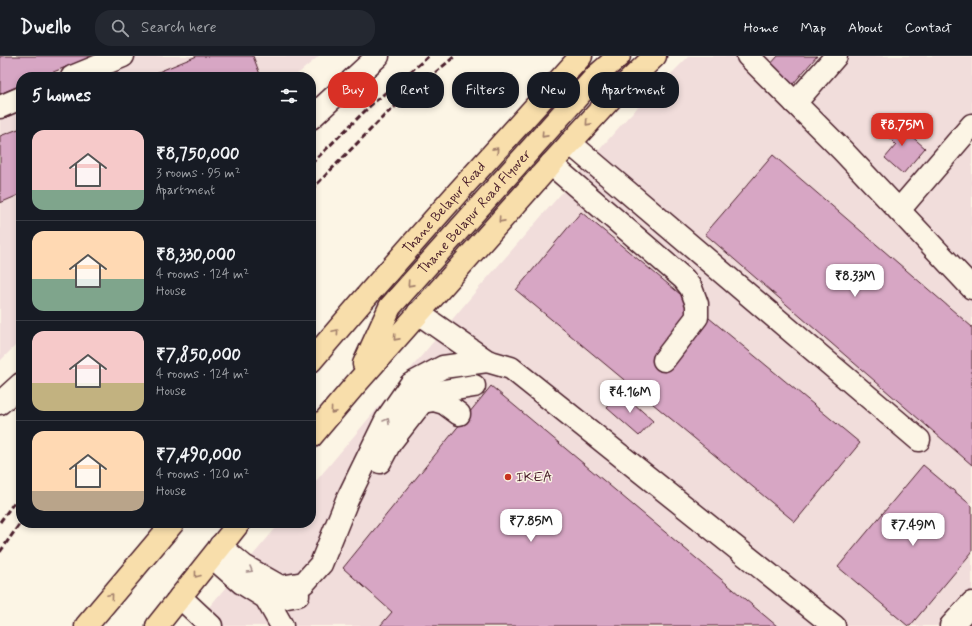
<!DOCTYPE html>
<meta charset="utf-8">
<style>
:root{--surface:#171b24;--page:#242831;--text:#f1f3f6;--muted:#9ea1a6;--line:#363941;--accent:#d93025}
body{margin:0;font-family:Mynerve,sans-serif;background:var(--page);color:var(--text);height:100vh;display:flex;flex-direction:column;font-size:15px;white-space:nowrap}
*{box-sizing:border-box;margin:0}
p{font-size:13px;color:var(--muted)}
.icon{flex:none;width:22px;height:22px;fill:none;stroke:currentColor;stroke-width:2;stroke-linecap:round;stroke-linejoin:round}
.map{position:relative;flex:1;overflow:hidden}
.details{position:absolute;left:16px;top:16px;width:300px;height:456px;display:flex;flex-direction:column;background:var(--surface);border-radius:16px;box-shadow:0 2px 6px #0003}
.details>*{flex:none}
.banner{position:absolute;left:328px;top:16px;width:380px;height:36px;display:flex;gap:8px}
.price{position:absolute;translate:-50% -34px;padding:0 9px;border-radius:8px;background:#fff;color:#222;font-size:13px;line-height:26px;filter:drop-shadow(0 1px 2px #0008)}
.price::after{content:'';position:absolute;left:50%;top:24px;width:12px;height:9px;margin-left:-6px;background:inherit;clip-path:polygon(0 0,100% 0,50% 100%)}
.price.active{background:var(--accent);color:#fff}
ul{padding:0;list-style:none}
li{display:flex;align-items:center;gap:12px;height:100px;padding:0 16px}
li+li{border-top:1px solid var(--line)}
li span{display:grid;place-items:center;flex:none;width:112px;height:80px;border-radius:12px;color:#555}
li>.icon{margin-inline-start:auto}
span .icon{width:48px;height:48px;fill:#fffc;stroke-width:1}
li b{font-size:17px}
h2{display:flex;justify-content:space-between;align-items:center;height:48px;padding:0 16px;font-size:17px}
.pill{padding:0 14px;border-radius:16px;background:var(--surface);box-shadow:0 2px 6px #0003;font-size:14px;line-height:36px}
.pill.active{background:var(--accent);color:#fff}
header{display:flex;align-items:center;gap:24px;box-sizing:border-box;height:56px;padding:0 20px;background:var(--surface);border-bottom:1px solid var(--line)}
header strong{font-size:19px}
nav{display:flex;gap:22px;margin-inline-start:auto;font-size:14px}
.search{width:280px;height:36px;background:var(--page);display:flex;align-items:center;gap:10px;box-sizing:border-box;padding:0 14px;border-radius:16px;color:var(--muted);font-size:15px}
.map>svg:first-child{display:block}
</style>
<header>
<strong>Dwello</strong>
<div class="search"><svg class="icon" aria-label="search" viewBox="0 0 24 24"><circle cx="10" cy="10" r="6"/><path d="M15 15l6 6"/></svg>Search here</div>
<nav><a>Home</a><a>Map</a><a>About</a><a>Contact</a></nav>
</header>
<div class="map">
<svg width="972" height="570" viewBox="0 0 972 570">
<rect width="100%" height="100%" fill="#fcf5e5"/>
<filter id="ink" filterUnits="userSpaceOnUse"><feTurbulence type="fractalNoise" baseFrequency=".025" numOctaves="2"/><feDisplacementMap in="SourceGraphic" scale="8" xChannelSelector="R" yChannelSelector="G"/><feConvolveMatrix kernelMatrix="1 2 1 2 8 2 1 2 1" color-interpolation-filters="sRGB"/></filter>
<g filter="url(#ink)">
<g fill="#f1dddb">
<path d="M 0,0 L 319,0 L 294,21 L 21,21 L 21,284 L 0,305 Z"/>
<path d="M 689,0 L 972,0 L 972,570 L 193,570 L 280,467 L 311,467 L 311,431 L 477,234 L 628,61 Z"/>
</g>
<g fill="#d7a6c4" stroke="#4a1f2b">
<path d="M 0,0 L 93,0 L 41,21 L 21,21 L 21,29 L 0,38 Z"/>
<path d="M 197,0 L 253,0 L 261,21 L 146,21 Z"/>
<path d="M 778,0 L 817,0 L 793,28 L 770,9 Z"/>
<path d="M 892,63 L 925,92 L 903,118 L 885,102 L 896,89 L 882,75 Z"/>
<path d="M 21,72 L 21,138 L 0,147 L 0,80 Z"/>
<path d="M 773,99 L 972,271 L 972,409 L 705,178 Z"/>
<path d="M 581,156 L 860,387 L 795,466 L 516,234 Z"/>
<path d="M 491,330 L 777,570 L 380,570 L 392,556 L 343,512 Z"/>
<path d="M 621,336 L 653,365 L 639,380 L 607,352 Z"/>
<path d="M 923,409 L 972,450 L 972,496 L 910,570 L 908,570 L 838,511 Z"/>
</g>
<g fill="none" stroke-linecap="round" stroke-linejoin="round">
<g stroke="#4a1f2b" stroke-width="25">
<g id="minor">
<path d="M 748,0 L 842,94 L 972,232"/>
<path d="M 72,21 L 123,0"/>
<path d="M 795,47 L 836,0"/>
<path d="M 0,51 L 21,42"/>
<path d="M 311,62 L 378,0"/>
<path d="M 570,87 L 919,384"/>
<path d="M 551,108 L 684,223 L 691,232 L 697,248 L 697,261 L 664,304"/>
<path d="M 899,154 L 972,69"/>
<path d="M 418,257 L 487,305 L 511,312 L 834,570"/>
<path d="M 422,346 L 434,344 L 444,347 L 459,358"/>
<path d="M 0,347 L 21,328"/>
<path d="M 380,406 L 390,387 L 422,346 L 437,336 L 474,330"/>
<path d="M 220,490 L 244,510 L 281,531 L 304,527 L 321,508 L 347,444 L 386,364 L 411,328 L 443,311 L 487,305"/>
<path d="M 218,506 L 242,527 L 266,542 L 282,570"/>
<path d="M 180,541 L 211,570"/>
<path d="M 266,542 L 282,542 L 298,539"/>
<path d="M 951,570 L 972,547"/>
</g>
</g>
<g stroke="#4a1f2b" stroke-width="25">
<g id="major">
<path id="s1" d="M 311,305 L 371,235 L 459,135 L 581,0"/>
<path id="s2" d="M 364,308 L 390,251 L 596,20 L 619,0"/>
<path d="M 311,381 L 355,329 L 551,108 L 615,38 L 655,0"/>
<path d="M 86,570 L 173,467"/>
<path d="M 157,570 L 239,467"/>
</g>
</g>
<use href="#minor" stroke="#fcf5e5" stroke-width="22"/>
<use href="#major" stroke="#f8deab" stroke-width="22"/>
<g stroke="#4a1f2b" stroke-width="3" stroke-dasharray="6 3" stroke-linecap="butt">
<path d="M 311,108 L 371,49 L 429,0"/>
<path d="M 311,134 L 385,59 L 455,0"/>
<path d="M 0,466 L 21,437"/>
<path d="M 0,496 L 21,466"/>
</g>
</g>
<defs><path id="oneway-chevron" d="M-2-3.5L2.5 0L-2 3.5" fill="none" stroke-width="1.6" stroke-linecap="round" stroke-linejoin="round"/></defs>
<g stroke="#a17e6b">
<use href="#oneway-chevron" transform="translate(588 67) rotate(132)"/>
<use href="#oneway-chevron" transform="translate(544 79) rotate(132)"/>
<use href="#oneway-chevron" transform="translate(496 94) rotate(-48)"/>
<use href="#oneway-chevron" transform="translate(501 164) rotate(132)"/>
<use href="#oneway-chevron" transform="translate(410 228) rotate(132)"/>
<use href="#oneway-chevron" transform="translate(336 276) rotate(-50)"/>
<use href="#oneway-chevron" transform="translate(396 282) rotate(132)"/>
<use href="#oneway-chevron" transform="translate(333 355) rotate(130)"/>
<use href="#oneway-chevron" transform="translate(197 519) rotate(128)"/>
<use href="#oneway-chevron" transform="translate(111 540) rotate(-50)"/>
</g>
<g stroke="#a38a88">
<use href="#oneway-chevron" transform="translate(387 365) rotate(-60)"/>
<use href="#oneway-chevron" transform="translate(250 514) rotate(30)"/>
</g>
</g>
<circle fill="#c8321e" stroke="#fcf5e5" stroke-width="1.5" cx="508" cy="421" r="4"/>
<g text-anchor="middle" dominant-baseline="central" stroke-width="3" stroke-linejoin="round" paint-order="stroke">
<g font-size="14" fill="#4a1f2b" stroke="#fcf5e5">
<text stroke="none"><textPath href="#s1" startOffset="203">Thane Belapur Road</textPath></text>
<text stroke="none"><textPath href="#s2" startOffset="190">Thane Belapur Road Flyover</textPath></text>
</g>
<g font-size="14" fill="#4a1f2b" stroke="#fcf5e5" text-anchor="start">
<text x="516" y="421">IKEA</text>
</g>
</g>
</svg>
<b class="price active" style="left:902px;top:91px">₹8.75M</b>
<b class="price" style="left:855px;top:242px">₹8.33M</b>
<b class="price" style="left:630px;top:358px">₹4.16M</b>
<b class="price" style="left:531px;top:487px">₹7.85M</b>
<b class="price" style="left:913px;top:491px">₹7.49M</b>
<div class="banner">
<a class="pill active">Buy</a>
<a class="pill">Rent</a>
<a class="pill">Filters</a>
<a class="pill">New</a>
<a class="pill">Apartment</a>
</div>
<section class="details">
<h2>5 homes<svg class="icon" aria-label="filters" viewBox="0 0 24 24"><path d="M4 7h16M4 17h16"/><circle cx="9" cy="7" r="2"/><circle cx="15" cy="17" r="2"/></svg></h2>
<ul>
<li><span style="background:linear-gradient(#f6c9c9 75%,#7fa58c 0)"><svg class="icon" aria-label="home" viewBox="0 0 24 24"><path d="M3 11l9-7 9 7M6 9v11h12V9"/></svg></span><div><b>₹8,750,000</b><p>3 rooms · 95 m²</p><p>Apartment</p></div></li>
<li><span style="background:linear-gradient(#ffd9b3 60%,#7fa58c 0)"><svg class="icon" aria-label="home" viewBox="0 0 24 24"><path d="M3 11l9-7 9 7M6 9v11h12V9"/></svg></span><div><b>₹8,330,000</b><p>4 rooms · 124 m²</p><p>House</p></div></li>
<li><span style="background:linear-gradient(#f6c9c9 65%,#c2b280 0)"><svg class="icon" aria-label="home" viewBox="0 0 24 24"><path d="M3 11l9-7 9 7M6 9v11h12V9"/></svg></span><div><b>₹7,850,000</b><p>4 rooms · 124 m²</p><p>House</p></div></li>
<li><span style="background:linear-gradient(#ffd9b3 75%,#b9a48a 0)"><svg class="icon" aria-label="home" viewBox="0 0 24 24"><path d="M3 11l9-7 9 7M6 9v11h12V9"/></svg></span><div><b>₹7,490,000</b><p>4 rooms · 120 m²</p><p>House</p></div></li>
</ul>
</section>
</div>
